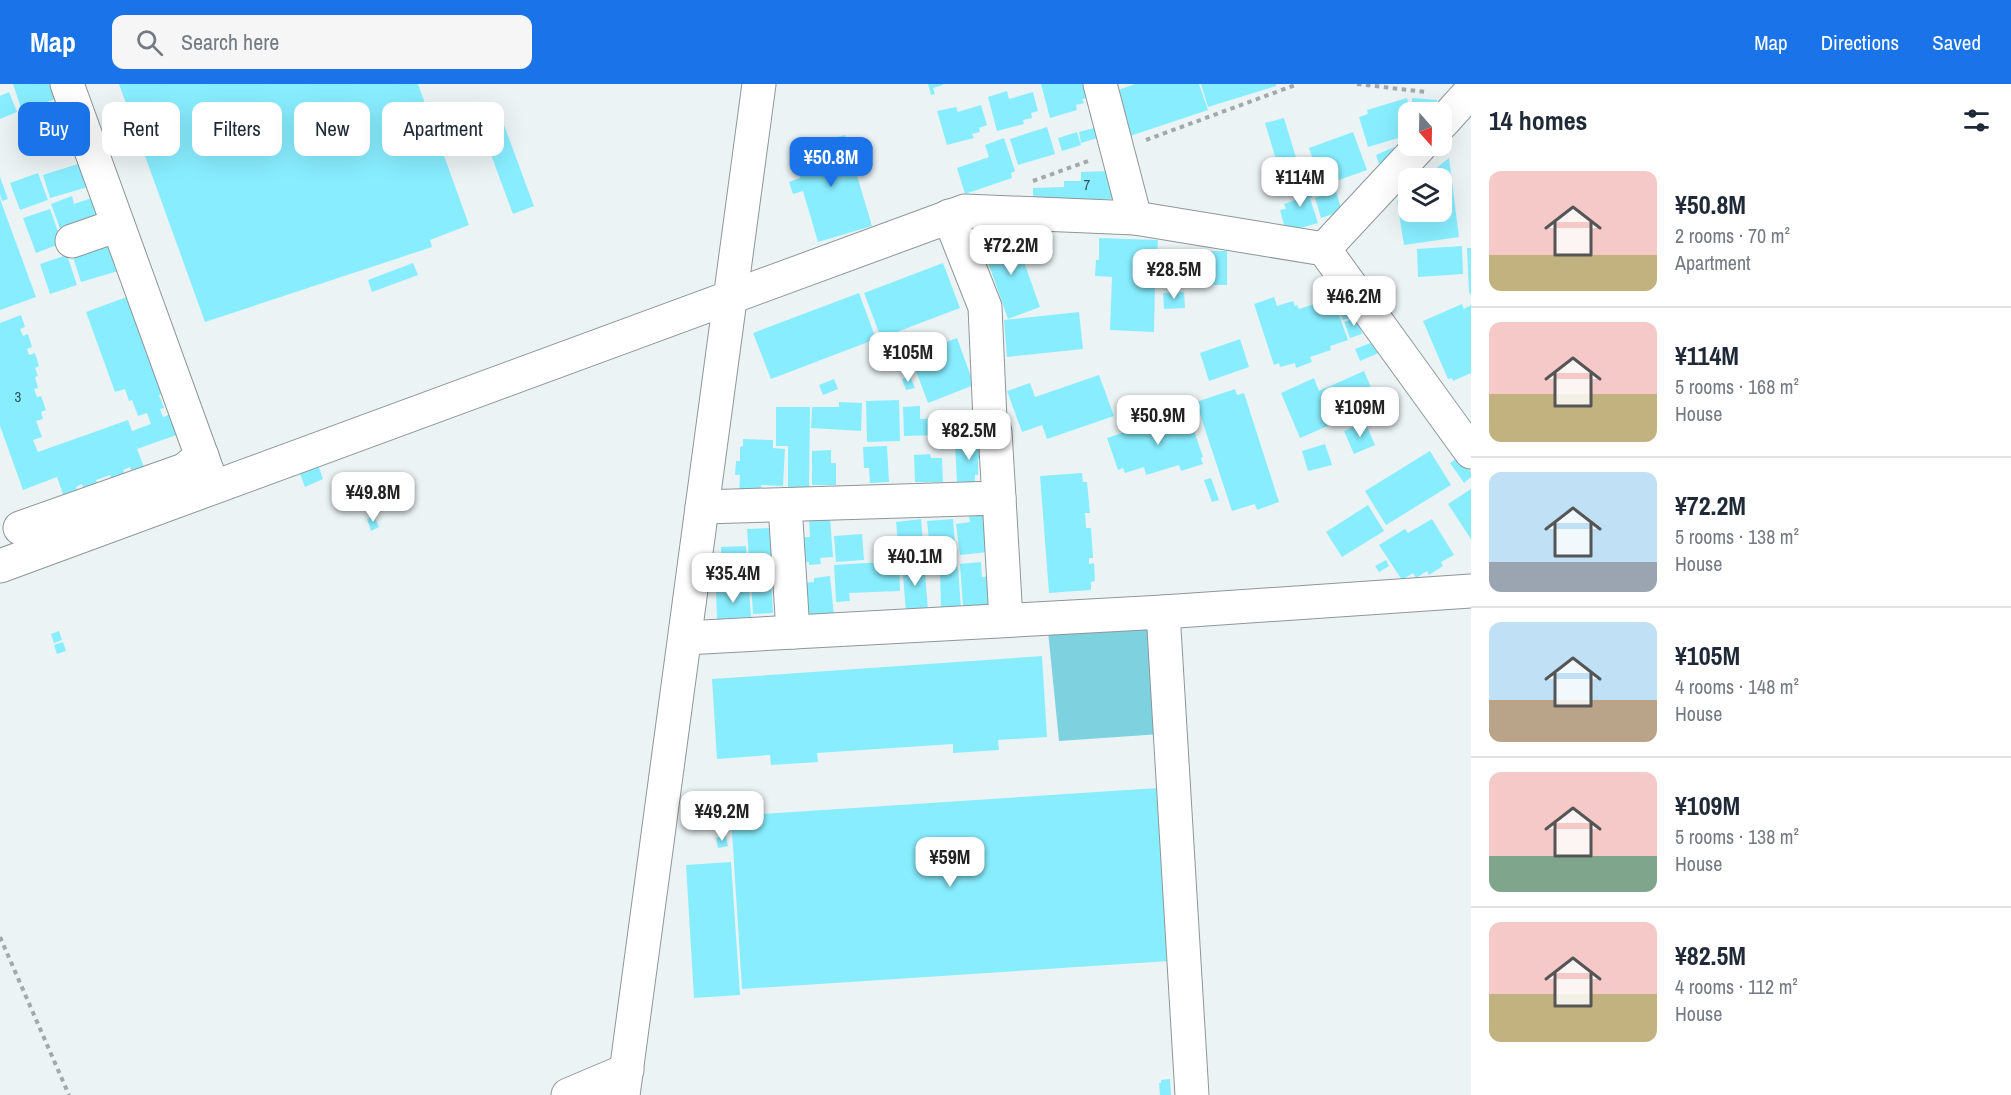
<!DOCTYPE html>
<meta charset="utf-8">
<style>
:root{--surface:#fff;--page:#f6f6f7;--text:#1f2937;--muted:#747a83;--line:#e0e1e3;--accent:#1a73e8}
body{margin:0;font-family:"Archivo Narrow",sans-serif;background:var(--page);color:var(--text);height:100vh;display:flex;flex-direction:column;font-size:22px;white-space:nowrap}
*{box-sizing:border-box;margin:0}
p{font-size:20px;color:var(--muted)}
.icon{flex:none;width:33px;height:33px;fill:none;stroke:currentColor;stroke-width:2;stroke-linecap:round;stroke-linejoin:round}
.map{position:relative;flex:1;overflow:hidden}
.sheet{display:flex;flex-direction:column;background:var(--surface);width:540px}
.sheet>*{flex:none}
.top-card{position:absolute;left:18px;top:18px;width:570px;height:54px;display:flex;gap:12px}
.needle{width:39px;rotate:160deg}
.tools{position:absolute;left:1398px;top:18px;display:grid;gap:12px}
.tools a{display:grid;place-items:center;width:54px;height:54px;border-radius:12px;background:var(--surface);box-shadow:0 6px 24px #0002;font-size:30px}
.price{position:absolute;translate:-50% -51px;padding:0 14px;border-radius:12px;background:#fff;color:#222;font-size:20px;line-height:39px;filter:drop-shadow(0 2px 3px #0008)}
.price::after{content:'';position:absolute;left:50%;top:36px;width:18px;height:14px;margin-left:-9px;background:inherit;clip-path:polygon(0 0,100% 0,50% 100%)}
.price.current{background:var(--accent);color:#fff}
ul{padding:0;list-style:none}
li{display:flex;align-items:center;gap:18px;height:150px;padding:0 18px}
li+li{border-top:2px solid var(--line)}
li span{display:grid;place-items:center;flex:none;width:168px;height:120px;border-radius:12px;color:#555}
li>.icon{margin-inline-start:auto}
span .icon{width:72px;height:72px;fill:#fffc;stroke-width:1}
li b{font-size:26px}
h2{display:flex;justify-content:space-between;align-items:center;height:72px;padding:0 18px;font-size:26px}
.tag{padding:0 21px;border-radius:12px;background:var(--surface);box-shadow:0 6px 24px #0002;font-size:21px;line-height:54px}
.tag.current{background:var(--accent);color:#fff}
header{display:flex;align-items:center;gap:36px;box-sizing:border-box;height:84px;padding:0 30px;background:var(--accent);color:#fff}
header strong{font-size:28px}
nav{display:flex;gap:33px;margin-inline-start:auto;font-size:21px}
.search{width:420px;height:54px;background:var(--page);display:flex;align-items:center;gap:15px;box-sizing:border-box;padding:0 21px;border-radius:12px;color:var(--muted);font-size:22px}
main{display:flex;flex:1;min-height:0}
.map>svg:first-child{display:block}
</style>
<header>
<strong>Map</strong>
<div class="search"><svg class="icon" aria-label="search" viewBox="0 0 24 24"><circle cx="10" cy="10" r="6"/><path d="M15 15l6 6"/></svg>Search here</div>
<nav><a>Map</a><a>Directions</a><a>Saved</a></nav>
</header>
<main>
<div class="map">
<svg width="1471" height="1011" viewBox="0 0 1471 1011">
<rect width="100%" height="100%" fill="#ebf3f5"/>
<path fill="#7ed2e0" d="M 1150,543 L 1161,650 L 1059,657 L 1048,547 Z"/>
<g fill="#8ef">
<path d="M 13,0 L 53,0 L 58,14 L 22,27 Z"/>
<path d="M 119,0 L 418,0 L 469,141 L 430,156 L 432,163 L 205,238 Z"/>
<path d="M 928,0 L 943,0 L 943,1 L 933,4 L 935,10 L 931,11 Z"/>
<path d="M 1041,0 L 1086,0 L 1090,14 L 1082,15 L 1084,19 L 1076,21 L 1077,26 L 1050,34 Z"/>
<path d="M 1135,0 L 1199,0 L 1208,26 L 1130,52 L 1121,28 L 1124,27 L 1118,6 Z"/>
<path d="M 1201,0 L 1276,0 L 1276,2 L 1208,23 Z"/>
<path d="M 1007,7 L 1009,15 L 1033,8 L 1038,27 L 1031,29 L 1032,34 L 1023,36 L 1024,40 L 997,47 L 988,13 Z"/>
<path d="M 9,8 L 17,28 L 0,35 L 0,12 Z"/>
<path d="M 1407,14 L 1411,28 L 1408,28 L 1408,47 L 1404,49 L 1405,52 L 1368,63 L 1359,33 L 1368,30 L 1367,26 Z"/>
<path d="M 1412,14 L 1437,16 L 1436,26 L 1412,24 Z"/>
<path d="M 65,16 L 72,53 L 35,66 L 24,36 L 40,30 L 39,26 Z"/>
<path d="M 981,21 L 987,41 L 979,44 L 980,48 L 972,50 L 974,54 L 947,61 L 937,27 L 956,23 L 958,28 Z"/>
<path d="M 1284,34 L 1301,90 L 1282,95 L 1265,39 Z"/>
<path d="M 504,41 L 534,122 L 513,130 L 483,49 Z"/>
<path d="M 1101,42 L 1104,52 L 1081,59 L 1079,48 Z"/>
<path d="M 1047,43 L 1055,70 L 1018,81 L 1010,55 Z"/>
<path d="M 1077,48 L 1081,61 L 1062,67 L 1058,54 Z"/>
<path d="M 1353,48 L 1367,86 L 1322,102 L 1309,64 Z"/>
<path d="M 845,51 L 872,142 L 818,158 L 803,107 L 793,110 L 789,98 L 800,94 L 792,66 Z"/>
<path d="M 1004,54 L 1015,87 L 1011,89 L 1012,94 L 965,110 L 957,84 L 989,73 L 985,61 Z"/>
<path d="M 1394,63 L 1397,73 L 1379,80 L 1376,71 Z"/>
<path d="M 1449,74 L 1459,153 L 1404,161 L 1397,117 L 1408,107 L 1408,128 L 1442,128 L 1442,94 L 1424,94 Z"/>
<path d="M 81,79 L 88,103 L 50,114 L 43,91 Z"/>
<path d="M 1111,87 L 1114,115 L 1033,118 L 1033,104 L 1064,103 L 1064,97 L 1081,97 L 1081,88 Z"/>
<path d="M 38,89 L 48,116 L 20,126 L 10,99 Z"/>
<path d="M 1306,91 L 1312,114 L 1310,114 L 1318,139 L 1286,148 L 1280,126 L 1286,125 L 1284,120 L 1298,115 L 1292,96 Z"/>
<path d="M 0,93 L 8,115 L 2,117 L 0,110 Z"/>
<path d="M 1336,107 L 1342,127 L 1321,134 L 1315,114 Z"/>
<path d="M 72,112 L 74,120 L 97,112 L 105,135 L 62,150 L 51,120 Z"/>
<path d="M 0,115 L 36,213 L 0,226 Z"/>
<path d="M 50,125 L 62,159 L 36,169 L 23,134 Z"/>
<path d="M 1014,150 L 1040,223 L 1008,235 L 982,161 Z"/>
<path d="M 1099,154 L 1158,156 L 1157,172 L 1176,172 L 1175,200 L 1155,199 L 1154,248 L 1110,246 L 1112,193 L 1095,192 L 1096,176 L 1099,176 Z"/>
<path d="M 109,159 L 118,187 L 81,198 L 72,170 Z"/>
<path d="M 1462,162 L 1463,190 L 1418,193 L 1417,165 Z"/>
<path d="M 1467,164 L 1471,164 L 1471,212 L 1469,208 Z"/>
<rect x="1191" y="167" width="36" height="34"/>
<path d="M 67,171 L 77,201 L 50,210 L 40,180 Z"/>
<path d="M 413,179 L 418,191 L 372,208 L 368,196 Z"/>
<path d="M 943,179 L 960,224 L 881,254 L 864,209 Z"/>
<path d="M 1184,208 L 1185,224 L 1164,225 L 1163,209 Z"/>
<path d="M 859,209 L 876,255 L 771,295 L 753,249 Z"/>
<path d="M 132,211 L 137,225 L 132,227 L 134,235 L 139,233 L 151,264 L 146,266 L 148,273 L 153,271 L 157,285 L 153,286 L 155,293 L 161,290 L 167,308 L 159,311 L 164,324 L 160,325 L 163,333 L 174,329 L 182,349 L 137,365 L 144,383 L 132,388 L 130,383 L 123,386 L 125,391 L 112,395 L 110,391 L 96,396 L 98,401 L 84,406 L 82,400 L 76,403 L 78,408 L 64,413 L 57,393 L 23,406 L 0,342 L 0,239 L 21,231 L 25,243 L 20,245 L 23,252 L 28,250 L 32,263 L 27,265 L 29,271 L 35,269 L 39,282 L 35,284 L 38,292 L 35,293 L 38,304 L 34,305 L 37,313 L 41,312 L 46,326 L 41,328 L 43,335 L 36,337 L 42,353 L 33,356 L 38,368 L 128,336 L 132,347 L 151,340 L 147,329 L 138,332 L 132,316 L 129,317 L 125,305 L 115,308 L 86,228 Z"/>
<path d="M 1274,213 L 1277,222 L 1293,217 L 1295,222 L 1297,221 L 1299,225 L 1333,214 L 1348,256 L 1330,262 L 1331,266 L 1310,273 L 1312,278 L 1296,284 L 1295,279 L 1280,283 L 1279,279 L 1274,281 L 1254,220 Z"/>
<path d="M 1349,219 L 1354,232 L 1343,236 L 1338,223 Z"/>
<path d="M 1462,220 L 1464,225 L 1471,221 L 1471,289 L 1453,297 L 1452,294 L 1448,295 L 1423,237 Z"/>
<path d="M 1079,228 L 1083,265 L 1007,273 L 1004,236 Z"/>
<path d="M 1361,232 L 1364,242 L 1360,243 L 1362,250 L 1350,254 L 1344,238 Z"/>
<path d="M 957,254 L 974,301 L 928,319 L 910,271 Z"/>
<path d="M 1240,255 L 1249,283 L 1209,297 L 1200,269 Z"/>
<path d="M 1376,257 L 1381,268 L 1360,277 L 1355,265 Z"/>
<path d="M 1364,287 L 1378,320 L 1300,354 L 1281,309 L 1314,294 L 1319,307 Z"/>
<path d="M 1099,291 L 1114,332 L 1047,355 L 1042,341 L 1022,348 L 1007,307 L 1030,299 L 1035,313 Z"/>
<path d="M 910,292 L 915,304 L 906,306 L 902,295 Z"/>
<path d="M 834,295 L 838,305 L 823,311 L 819,301 Z"/>
<path d="M 1235,305 L 1237,311 L 1244,309 L 1279,418 L 1257,426 L 1255,420 L 1232,427 L 1196,318 Z"/>
<path d="M 899,316 L 900,357 L 867,358 L 866,317 Z"/>
<path d="M 839,318 L 862,319 L 861,347 L 811,344 L 812,323 L 839,323 Z"/>
<path d="M 920,322 L 920,335 L 940,334 L 940,351 L 904,352 L 903,323 Z"/>
<path d="M 776,323 L 810,323 L 809,405 L 788,406 L 788,362 L 776,362 Z"/>
<path d="M 1187,327 L 1203,373 L 1201,374 L 1203,380 L 1181,387 L 1179,381 L 1146,391 L 1144,383 L 1125,389 L 1123,384 L 1118,386 L 1107,354 Z"/>
<path d="M 947,333 L 957,338 L 953,346 L 944,341 Z"/>
<path d="M 1365,338 L 1375,361 L 1354,370 L 1344,347 Z"/>
<path d="M 743,355 L 773,356 L 773,364 L 785,365 L 783,402 L 761,401 L 760,413 L 739,412 L 740,391 L 735,391 L 736,377 L 740,377 L 740,363 L 743,362 Z"/>
<path d="M 986,359 L 987,375 L 978,375 L 978,391 L 975,391 L 975,398 L 957,399 L 955,360 Z"/>
<path d="M 1325,360 L 1332,381 L 1308,387 L 1302,367 Z"/>
<path d="M 887,362 L 889,398 L 870,399 L 869,384 L 864,384 L 863,363 Z"/>
<path d="M 831,366 L 831,379 L 836,379 L 836,401 L 812,401 L 812,367 Z"/>
<path d="M 1430,367 L 1451,401 L 1386,441 L 1365,407 Z"/>
<path d="M 930,370 L 931,374 L 942,374 L 943,398 L 915,398 L 914,371 Z"/>
<path d="M 1460,372 L 1471,388 L 1471,393 L 1464,399 L 1450,379 Z"/>
<path d="M 317,378 L 323,395 L 305,403 L 298,385 Z"/>
<path d="M 1082,389 L 1083,398 L 1087,398 L 1090,429 L 1085,429 L 1086,444 L 1091,444 L 1093,474 L 1089,474 L 1089,480 L 1094,479 L 1095,497 L 1091,498 L 1091,506 L 1049,509 L 1040,392 Z"/>
<path d="M 1211,394 L 1219,416 L 1212,418 L 1204,396 Z"/>
<path d="M 1471,405 L 1471,455 L 1448,420 Z"/>
<path d="M 1368,421 L 1384,447 L 1342,473 L 1326,448 Z"/>
<path d="M 983,426 L 988,468 L 960,471 L 956,440 L 970,438 L 968,428 Z"/>
<path d="M 374,432 L 379,443 L 371,447 L 367,435 Z"/>
<path d="M 830,434 L 833,473 L 820,474 L 821,480 L 809,481 L 809,478 L 800,478 L 798,453 L 810,453 L 809,436 Z"/>
<path d="M 921,435 L 924,468 L 899,470 L 896,438 Z"/>
<path d="M 953,435 L 956,472 L 931,474 L 927,437 Z"/>
<path d="M 1432,435 L 1454,471 L 1441,478 L 1443,482 L 1429,491 L 1427,487 L 1416,494 L 1413,489 L 1402,496 L 1379,461 L 1405,445 L 1408,449 Z"/>
<path d="M 770,444 L 774,486 L 750,488 L 747,445 Z"/>
<path d="M 862,450 L 864,476 L 836,478 L 834,452 Z"/>
<path d="M 746,462 L 747,486 L 740,486 L 740,496 L 722,497 L 721,463 Z"/>
<path d="M 1386,476 L 1389,482 L 1379,488 L 1375,482 Z"/>
<path d="M 899,477 L 900,507 L 849,509 L 850,517 L 836,518 L 834,481 Z"/>
<path d="M 924,477 L 928,526 L 906,528 L 902,479 Z"/>
<path d="M 981,478 L 982,493 L 994,492 L 990,521 L 963,523 L 960,480 Z"/>
<path d="M 958,483 L 961,525 L 941,527 L 940,485 Z"/>
<path d="M 830,492 L 834,532 L 810,534 L 809,527 L 804,528 L 802,499 L 814,498 L 814,494 Z"/>
<path d="M 771,497 L 773,529 L 753,530 L 751,498 Z"/>
<path d="M 749,505 L 751,533 L 717,535 L 716,507 Z"/>
<path d="M 59,547 L 62,556 L 54,559 L 51,550 Z"/>
<path d="M 63,558 L 66,567 L 57,570 L 54,561 Z"/>
<path d="M 1042,572 L 1047,653 L 998,656 L 999,666 L 953,669 L 953,660 L 817,669 L 818,678 L 771,681 L 770,671 L 717,675 L 712,595 Z"/>
<path d="M 1158,704 L 1169,877 L 742,905 L 731,732 Z"/>
<path d="M 726,752 L 728,762 L 718,764 L 716,754 Z"/>
<path d="M 731,778 L 740,911 L 694,914 L 686,781 Z"/>
<path d="M 1170,995 L 1171,1011 L 1160,1011 L 1159,999 L 1161,999 L 1161,996 Z"/>
</g>
<g fill="none" stroke-linecap="round" stroke-linejoin="round">
<g stroke="#8e9697" stroke-width="35">
<g id="minor">
<path d="M 67,0 L 213,403"/>
<path d="M 1100,0 L 1135,134"/>
<path d="M 1442,39 L 1471,7"/>
<path d="M 949,132 L 985,223 L 990,336 L 995,348 L 999,414"/>
<path d="M 72,157 L 118,141"/>
<path d="M 1324,165 L 1420,62"/>
<path d="M 785,421 L 793,548"/>
<path d="M 702,423 L 999,414 L 1006,536"/>
<path d="M 20,444 L 184,386 L 202,372"/>
<path d="M 0,482 L 965,127 L 1135,134 L 1324,165 L 1471,368"/>
<path d="M 1163,528 L 1192,1011"/>
<path d="M 685,554 L 1163,528 L 1471,507"/>
<path d="M 568,1011 L 627,986"/>
<path d="M 623,1011 L 759,0"/>
</g>
</g>
<g stroke="#a2a9aa" stroke-width="4" stroke-dasharray="4.5 4.5" stroke-linecap="butt">
<path d="M 1357,0 L 1426,8"/>
<path d="M 1146,56 L 1298,0"/>
<path d="M 1033,97 L 1088,77"/>
<path d="M 0,853 L 69,1011"/>
</g>
<use href="#minor" stroke="#fff" stroke-width="33"/>
</g>
<g text-anchor="middle" dominant-baseline="central" stroke-width="4.5" stroke-linejoin="round" paint-order="stroke">
<g font-size="15" fill="#334f54">
<text x="1087" y="100">7</text>
<text x="18" y="312">3</text>
</g>
</g>
</svg>
<div class="tools">
<a><svg class="needle" viewBox="-14 -14 28 28"><path d="M0-13l5 13h-10z" fill="#e53935"/><path d="M0 13l5-13h-10z" fill="#747a83"/></svg></a>
<a><svg class="icon" aria-label="layers" viewBox="0 0 24 24"><path d="M12 4l9 5-9 5-9-5zM3 14l9 5 9-5"/></svg></a>
</div>
<b class="price current" style="left:831px;top:104px">¥50.8M</b>
<b class="price" style="left:1300px;top:124px">¥114M</b>
<b class="price" style="left:1011px;top:192px">¥72.2M</b>
<b class="price" style="left:1174px;top:216px">¥28.5M</b>
<b class="price" style="left:1354px;top:243px">¥46.2M</b>
<b class="price" style="left:908px;top:299px">¥105M</b>
<b class="price" style="left:1360px;top:354px">¥109M</b>
<b class="price" style="left:1158px;top:362px">¥50.9M</b>
<b class="price" style="left:969px;top:377px">¥82.5M</b>
<b class="price" style="left:373px;top:439px">¥49.8M</b>
<b class="price" style="left:915px;top:503px">¥40.1M</b>
<b class="price" style="left:733px;top:520px">¥35.4M</b>
<b class="price" style="left:722px;top:758px">¥49.2M</b>
<b class="price" style="left:950px;top:804px">¥59M</b>
<div class="top-card">
<a class="tag current">Buy</a>
<a class="tag">Rent</a>
<a class="tag">Filters</a>
<a class="tag">New</a>
<a class="tag">Apartment</a>
</div>
</div>
<section class="sheet">
<h2>14 homes<svg class="icon" aria-label="filters" viewBox="0 0 24 24"><path d="M4 7h16M4 17h16"/><circle cx="9" cy="7" r="2"/><circle cx="15" cy="17" r="2"/></svg></h2>
<ul>
<li><span style="background:linear-gradient(#f6c9c9 70%,#c2b280 0)"><svg class="icon" aria-label="home" viewBox="0 0 24 24"><path d="M3 11l9-7 9 7M6 9v11h12V9"/></svg></span><div><b>¥50.8M</b><p>2 rooms · 70 m²</p><p>Apartment</p></div></li>
<li><span style="background:linear-gradient(#f6c9c9 60%,#c2b280 0)"><svg class="icon" aria-label="home" viewBox="0 0 24 24"><path d="M3 11l9-7 9 7M6 9v11h12V9"/></svg></span><div><b>¥114M</b><p>5 rooms · 168 m²</p><p>House</p></div></li>
<li><span style="background:linear-gradient(#bfe0f5 75%,#9aa5b1 0)"><svg class="icon" aria-label="home" viewBox="0 0 24 24"><path d="M3 11l9-7 9 7M6 9v11h12V9"/></svg></span><div><b>¥72.2M</b><p>5 rooms · 138 m²</p><p>House</p></div></li>
<li><span style="background:linear-gradient(#bfe0f5 65%,#b9a48a 0)"><svg class="icon" aria-label="home" viewBox="0 0 24 24"><path d="M3 11l9-7 9 7M6 9v11h12V9"/></svg></span><div><b>¥105M</b><p>4 rooms · 148 m²</p><p>House</p></div></li>
<li><span style="background:linear-gradient(#f6c9c9 70%,#7fa58c 0)"><svg class="icon" aria-label="home" viewBox="0 0 24 24"><path d="M3 11l9-7 9 7M6 9v11h12V9"/></svg></span><div><b>¥109M</b><p>5 rooms · 138 m²</p><p>House</p></div></li>
<li><span style="background:linear-gradient(#f6c9c9 60%,#c2b280 0)"><svg class="icon" aria-label="home" viewBox="0 0 24 24"><path d="M3 11l9-7 9 7M6 9v11h12V9"/></svg></span><div><b>¥82.5M</b><p>4 rooms · 112 m²</p><p>House</p></div></li>
</ul>
</section>
</main>
